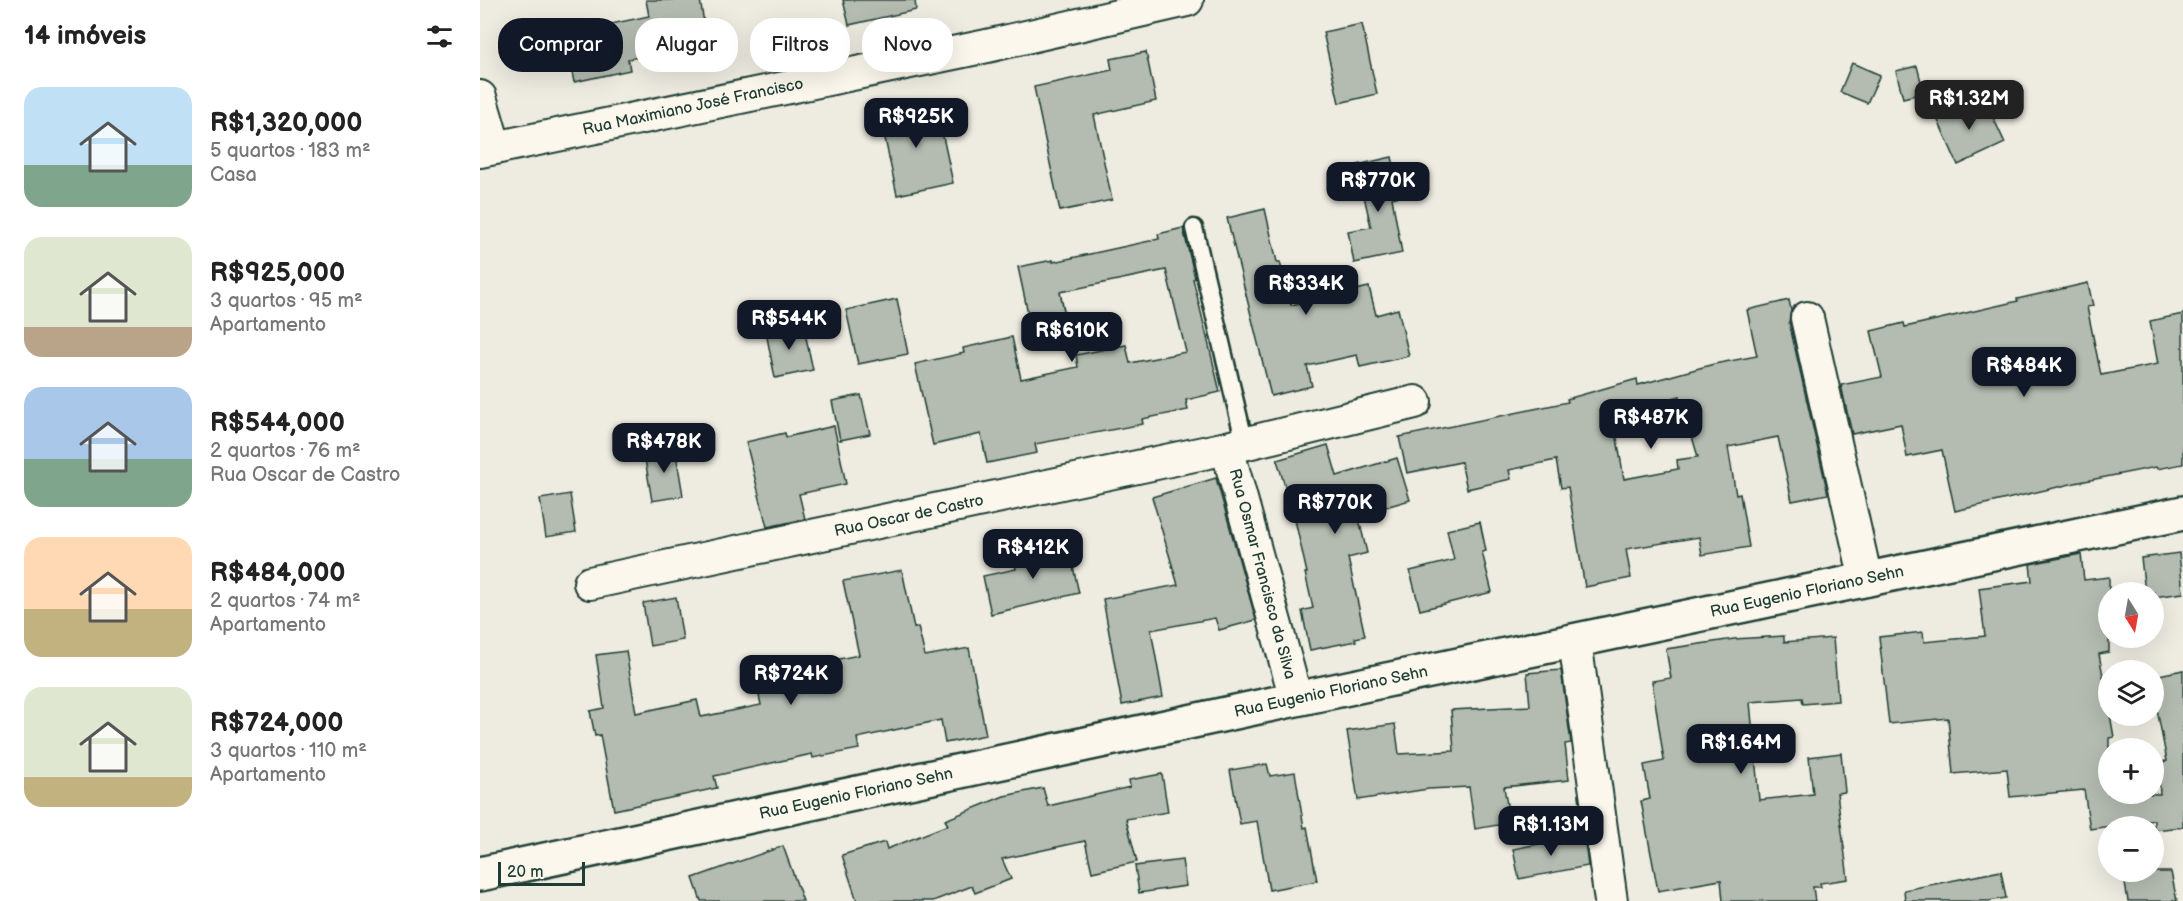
<!DOCTYPE html>
<html lang="pt">
<meta charset="utf-8">
<style>
:root{--surface:#fff;--page:#f6f6f6;--text:#222;--muted:#767676;--accent:#111827}
body{margin:0;font-family:"Balsamiq Sans",sans-serif;background:var(--page);color:var(--text);height:100vh;display:flex;flex-direction:column;font-size:22px;white-space:nowrap}
*{box-sizing:border-box;margin:0}
p{font-size:20px;color:var(--muted)}
.icon{flex:none;width:33px;height:33px;fill:none;stroke:currentColor;stroke-width:2;stroke-linecap:round;stroke-linejoin:round}
.map{position:relative;flex:1;overflow:hidden}
.drawer{display:flex;flex-direction:column;background:var(--surface);width:480px}
.drawer>*{flex:none}
.guide{position:absolute;left:18px;top:18px;width:570px;height:54px;display:flex;gap:12px}
.needle{width:39px;rotate:169deg}
.fabs{position:absolute;left:1618px;top:582px;display:grid;gap:12px}
.fabs a{display:grid;place-items:center;width:66px;height:66px;border-radius:50%;background:var(--surface);box-shadow:0 6px 24px #0002;font-size:30px}
.scale{position:absolute;left:18px;bottom:15px;width:87px;box-sizing:border-box;padding-left:6px;border:3px solid #1f3d34;border-top:0;font-size:16px;line-height:21px;white-space:nowrap;color:#1f3d34;-webkit-text-stroke:4px #fbf7ec;paint-order:stroke}
.price{position:absolute;translate:-50% -51px;padding:0 14px;border-radius:12px;background:var(--accent);color:#fff;font-size:20px;line-height:39px;filter:drop-shadow(0 2px 3px #0008)}
.price::after{content:'';position:absolute;left:50%;top:36px;width:18px;height:14px;margin-left:-9px;background:inherit;clip-path:polygon(0 0,100% 0,50% 100%)}
.price.current{background:#222;color:#fff}
ul{padding:0;list-style:none}
li{display:flex;align-items:center;gap:18px;height:150px;padding:0 24px}
li span{display:grid;place-items:center;flex:none;width:168px;height:120px;border-radius:18px;color:#555}
li>.icon{margin-inline-start:auto}
span .icon{width:72px;height:72px;fill:#fffc;stroke-width:1}
li b{font-size:26px}
h2{display:flex;justify-content:space-between;align-items:center;height:72px;padding:0 24px;font-size:26px}
.pill{padding:0 21px;border-radius:24px;background:var(--surface);box-shadow:0 6px 24px #0002;font-size:21px;line-height:54px}
.pill.current{background:var(--accent);color:#fff}
main{display:flex;flex:1;min-height:0}
.map>svg:first-child{display:block}
</style>
<main>
<section class="drawer">
<h2>14 imóveis<svg class="icon" aria-label="filters" viewBox="0 0 24 24"><path d="M4 7h16M4 17h16"/><circle cx="9" cy="7" r="2"/><circle cx="15" cy="17" r="2"/></svg></h2>
<ul>
<li><span style="background:linear-gradient(#bfe0f5 65%,#7fa58c 0)"><svg class="icon" aria-label="home" viewBox="0 0 24 24"><path d="M3 11l9-7 9 7M6 9v11h12V9"/></svg></span><div><b>R$1,320,000</b><p>5 quartos · 183 m²</p><p>Casa</p></div></li>
<li><span style="background:linear-gradient(#dfe7d0 75%,#b9a48a 0)"><svg class="icon" aria-label="home" viewBox="0 0 24 24"><path d="M3 11l9-7 9 7M6 9v11h12V9"/></svg></span><div><b>R$925,000</b><p>3 quartos · 95 m²</p><p>Apartamento</p></div></li>
<li><span style="background:linear-gradient(#a9c7e8 60%,#7fa58c 0)"><svg class="icon" aria-label="home" viewBox="0 0 24 24"><path d="M3 11l9-7 9 7M6 9v11h12V9"/></svg></span><div><b>R$544,000</b><p>2 quartos · 76 m²</p><p>Rua Oscar de Castro</p></div></li>
<li><span style="background:linear-gradient(#ffd9b3 60%,#c2b280 0)"><svg class="icon" aria-label="home" viewBox="0 0 24 24"><path d="M3 11l9-7 9 7M6 9v11h12V9"/></svg></span><div><b>R$484,000</b><p>2 quartos · 74 m²</p><p>Apartamento</p></div></li>
<li><span style="background:linear-gradient(#dfe7d0 75%,#c2b280 0)"><svg class="icon" aria-label="home" viewBox="0 0 24 24"><path d="M3 11l9-7 9 7M6 9v11h12V9"/></svg></span><div><b>R$724,000</b><p>3 quartos · 110 m²</p><p>Apartamento</p></div></li>
</ul>
</section>
<div class="map">
<svg width="1703" height="901" viewBox="0 0 1703 901">
<rect width="100%" height="100%" fill="#eeece1"/>
<filter id="ink" filterUnits="userSpaceOnUse"><feTurbulence type="fractalNoise" baseFrequency=".0167" numOctaves="2"/><feDisplacementMap in="SourceGraphic" scale="12" xChannelSelector="R" yChannelSelector="G"/><feConvolveMatrix kernelMatrix="1 2 1 2 8 2 1 2 1" color-interpolation-filters="sRGB"/></filter>
<g filter="url(#ink)">
<g fill="#b4bbb0" stroke="#1f3d34" stroke-width="1.5" fill-rule="evenodd">
<path d="M 166,0 L 220,0 L 228,45 L 148,59 L 150,70 L 94,82 L 84,34 L 169,16 Z"/>
<path d="M 363,0 L 435,0 L 436,10 L 369,25 Z"/>
<path d="M 882,24 L 897,94 L 859,103 L 843,32 Z"/>
<path d="M 666,52 L 676,101 L 614,115 L 632,200 L 580,211 L 554,87 L 632,70 L 630,59 Z"/>
<path d="M 1372,63 L 1400,75 L 1387,103 L 1360,92 Z"/>
<path d="M 1437,66 L 1444,93 L 1423,98 L 1416,71 Z"/>
<path d="M 1493,98 L 1502,116 L 1511,113 L 1525,143 L 1478,165 L 1456,116 Z"/>
<path d="M 456,104 L 473,183 L 417,195 L 400,115 Z"/>
<path d="M 912,157 L 920,196 L 912,198 L 922,253 L 874,263 L 868,231 L 891,227 L 877,165 Z"/>
<path d="M 785,209 L 797,262 L 800,262 L 811,305 L 889,287 L 896,315 L 918,309 L 929,356 L 880,367 L 877,355 L 827,366 L 832,386 L 791,396 L 747,218 Z"/>
<path d="M 703,228 L 715,278 L 713,279 L 740,392 L 706,400 L 708,410 L 662,419 L 663,424 L 555,444 L 557,453 L 507,463 L 501,434 L 453,445 L 435,364 L 484,353 L 483,348 L 532,337 L 541,379 L 598,367 L 596,355 L 646,345 L 650,363 L 706,352 L 686,270 L 580,292 L 587,325 L 552,332 L 538,267 L 573,260 L 573,262 L 679,239 L 678,234 Z"/>
<path d="M 1608,283 L 1613,306 L 1607,307 L 1621,375 L 1678,364 L 1670,321 L 1703,314 L 1703,464 L 1677,469 L 1676,467 L 1595,483 L 1475,511 L 1462,450 L 1427,457 L 1421,424 L 1372,434 L 1361,385 L 1402,377 L 1391,331 L 1424,323 L 1425,327 L 1538,301 L 1537,299 Z"/>
<path d="M 417,299 L 428,354 L 378,364 L 366,310 Z"/>
<path d="M 1309,300 L 1311,310 L 1309,322 L 1348,494 L 1312,501 L 1298,437 L 1248,447 L 1256,495 L 1260,494 L 1269,547 L 1222,555 L 1219,537 L 1146,549 L 1151,578 L 1105,587 L 1088,487 L 1081,488 L 1076,460 L 1029,470 L 1031,479 L 987,489 L 981,462 L 927,473 L 919,437 L 1088,402 L 1087,399 L 1157,379 L 1158,385 L 1234,364 L 1277,356 L 1267,310 ZM 1200,396 L 1218,457 L 1197,460 L 1198,469 L 1144,479 L 1133,415 Z"/>
<path d="M 323,324 L 333,370 L 295,378 L 286,332 Z"/>
<path d="M 381,395 L 390,434 L 360,440 L 352,401 Z"/>
<path d="M 354,426 L 366,484 L 319,494 L 325,519 L 287,527 L 266,442 L 305,433 L 306,437 Z"/>
<path d="M 848,445 L 857,476 L 917,458 L 930,500 L 878,515 L 887,553 L 868,558 L 885,636 L 875,638 L 876,641 L 830,650 L 822,611 L 833,608 L 825,573 L 827,573 L 808,489 L 806,490 L 797,460 Z"/>
<path d="M 195,447 L 203,496 L 172,501 L 164,453 Z"/>
<path d="M 736,478 L 776,620 L 739,630 L 735,618 L 671,630 L 683,697 L 642,705 L 623,599 L 698,585 L 672,497 Z"/>
<path d="M 90,494 L 96,532 L 66,537 L 60,499 Z"/>
<path d="M 1000,522 L 1006,551 L 1002,552 L 1012,592 L 940,610 L 930,571 L 974,560 L 967,530 Z"/>
<path d="M 588,545 L 599,593 L 511,614 L 503,576 L 536,569 L 534,557 Z"/>
<path d="M 1699,553 L 1703,593 L 1674,597 L 1674,592 L 1665,592 L 1661,558 Z"/>
<path d="M 1601,554 L 1604,580 L 1629,577 L 1629,652 L 1619,654 L 1634,737 L 1629,738 L 1629,794 L 1680,794 L 1678,762 L 1687,761 L 1674,694 L 1674,676 L 1703,670 L 1703,827 L 1674,830 L 1674,820 L 1610,829 L 1604,790 L 1530,797 L 1527,769 L 1473,774 L 1468,718 L 1409,724 L 1399,637 L 1443,632 L 1444,642 L 1505,636 L 1499,588 L 1552,581 L 1550,564 Z"/>
<path d="M 422,570 L 434,628 L 438,627 L 445,656 L 489,648 L 506,735 L 465,743 L 461,720 L 377,738 L 379,749 L 333,758 L 332,754 L 234,776 L 237,788 L 134,810 L 120,735 L 115,736 L 110,711 L 124,708 L 116,655 L 146,651 L 156,713 L 217,700 L 221,717 L 281,705 L 272,661 L 297,657 L 300,671 L 379,655 L 363,581 Z"/>
<path d="M 196,597 L 203,640 L 170,646 L 163,603 Z"/>
<path d="M 1304,636 L 1304,642 L 1353,638 L 1358,701 L 1323,704 L 1322,698 L 1270,702 L 1279,800 L 1333,794 L 1329,757 L 1361,753 L 1365,792 L 1357,793 L 1368,879 L 1340,883 L 1341,887 L 1333,887 L 1335,901 L 1243,901 L 1241,880 L 1178,891 L 1161,801 L 1170,799 L 1164,765 L 1184,761 L 1172,681 L 1191,678 L 1186,649 L 1254,639 Z"/>
<path d="M 1081,670 L 1091,743 L 1085,744 L 1089,780 L 1024,787 L 1030,823 L 995,829 L 989,787 L 948,789 L 878,800 L 867,731 L 915,724 L 919,754 L 974,751 L 971,710 L 1050,706 L 1047,673 Z"/>
<path d="M 787,764 L 790,776 L 815,772 L 824,828 L 827,827 L 837,881 L 789,890 L 777,821 L 760,824 L 750,770 Z"/>
<path d="M 682,774 L 688,812 L 646,819 L 657,862 L 612,872 L 605,841 L 522,859 L 531,879 L 495,893 L 492,886 L 453,901 L 377,901 L 362,855 L 405,842 L 407,849 L 468,825 L 465,820 L 524,796 L 563,788 L 568,806 L 650,787 L 649,780 Z"/>
<path d="M 1104,835 L 1108,866 L 1039,879 L 1033,849 Z"/>
<path d="M 303,846 L 323,901 L 221,901 L 213,878 Z"/>
<path d="M 702,860 L 706,886 L 659,893 L 655,866 Z"/>
<path d="M 1521,871 L 1526,898 L 1509,901 L 1425,901 L 1424,890 Z"/>
<path d="M 1643,872 L 1691,872 L 1697,901 L 1648,901 Z"/>
</g>
<g fill="none" stroke-linecap="round" stroke-linejoin="round">
<g stroke="#1f3d34" stroke-width="21">
<path id="lane" d="M 714,228 L 765,444"/>
</g>
<g stroke="#1f3d34" stroke-width="36">
<g id="street">
<path d="M 0,97 L 15,148"/>
<path d="M 0,151 L 507,46 L 707,0"/>
<path d="M 1327,318 L 1386,580"/>
<path d="M 747,448 L 816,699"/>
<path d="M 110,583 L 747,448 L 935,402"/>
<path d="M 1095,641 L 1131,901"/>
</g>
</g>
<g stroke="#1f3d34" stroke-width="38">
<path id="secondary" d="M 0,874 L 816,699 L 1703,513"/>
</g>
<use href="#lane" stroke="#fbf7ec" stroke-width="16"/>
<use href="#street" stroke="#fbf7ec" stroke-width="32"/>
<use href="#secondary" stroke="#fbf7ec" stroke-width="33"/>
</g>
</g>
<g text-anchor="middle" dominant-baseline="central" stroke-width="4.5" stroke-linejoin="round" paint-order="stroke">
<g font-size="16" fill="#1f3d34" stroke="#fbf7ec">
<text transform="translate(213 107) rotate(-12)">Rua Maximiano José Francisco</text>
<text transform="translate(429 516) rotate(-12)">Rua Oscar de Castro</text>
<text transform="translate(782 574) rotate(75)">Rua Osmar Francisco da Silva</text>
<text transform="translate(1327 592) rotate(-12)">Rua Eugenio Floriano Sehn</text>
<text transform="translate(851 692) rotate(-12)">Rua Eugenio Floriano Sehn</text>
<text transform="translate(376 794) rotate(-12)">Rua Eugenio Floriano Sehn</text>
</g>
</g>
</svg>
<div class="fabs">
<a><svg class="needle" viewBox="-14 -14 28 28"><path d="M0-13l5 13h-10z" fill="#e53935"/><path d="M0 13l5-13h-10z" fill="#767676"/></svg></a>
<a><svg class="icon" aria-label="layers" viewBox="0 0 24 24"><path d="M12 4l9 5-9 5-9-5zM3 14l9 5 9-5"/></svg></a>
<a>+</a>
<a>−</a>
</div>
<div class="scale">20 m</div>
<b class="price current" style="left:1489px;top:131px">R$1.32M</b>
<b class="price" style="left:436px;top:149px">R$925K</b>
<b class="price" style="left:898px;top:213px">R$770K</b>
<b class="price" style="left:826px;top:316px">R$334K</b>
<b class="price" style="left:309px;top:351px">R$544K</b>
<b class="price" style="left:592px;top:363px">R$610K</b>
<b class="price" style="left:1544px;top:398px">R$484K</b>
<b class="price" style="left:1171px;top:450px">R$487K</b>
<b class="price" style="left:184px;top:474px">R$478K</b>
<b class="price" style="left:855px;top:535px">R$770K</b>
<b class="price" style="left:553px;top:580px">R$412K</b>
<b class="price" style="left:311px;top:706px">R$724K</b>
<b class="price" style="left:1261px;top:775px">R$1.64M</b>
<b class="price" style="left:1071px;top:857px">R$1.13M</b>
<div class="guide">
<a class="pill current">Comprar</a>
<a class="pill">Alugar</a>
<a class="pill">Filtros</a>
<a class="pill">Novo</a>
</div>
</div>
</main>
